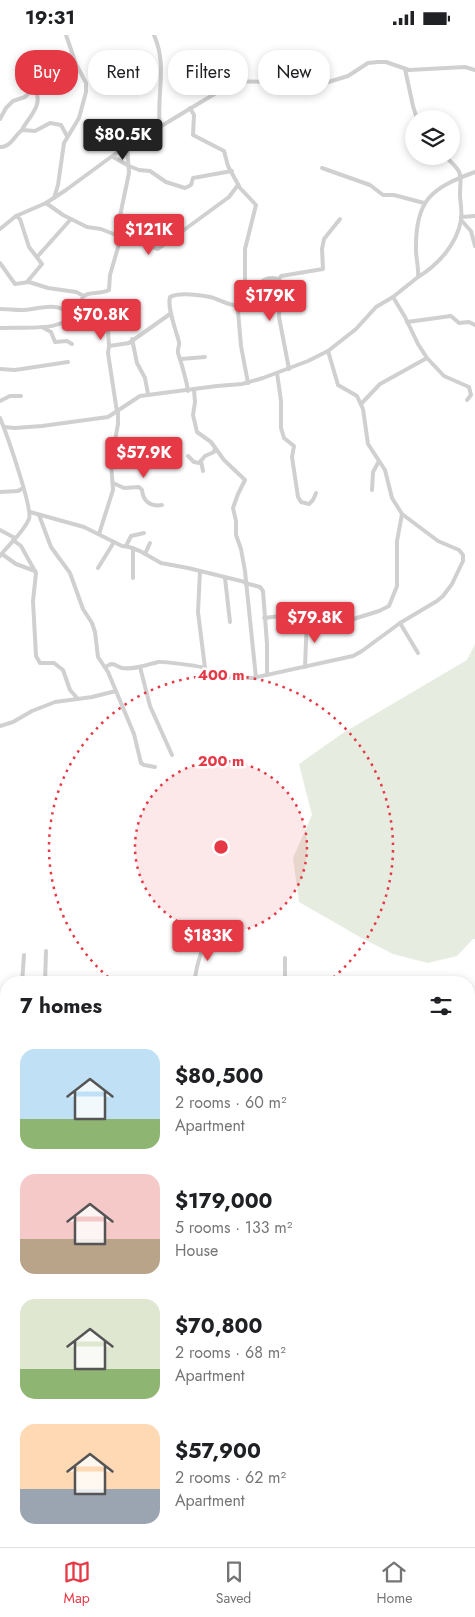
<!DOCTYPE html>
<meta charset="utf-8">
<style>
:root{--surface:#fff;--page:#f2f2f2;--text:#202124;--muted:#757577;--line:#e0e0e0;--accent:#e63946}
body{margin:0;font-family:Jost,sans-serif;background:var(--page);color:var(--text);height:100vh;display:flex;flex-direction:column;font-size:19px;white-space:nowrap}
*{box-sizing:border-box;margin:0}
p{font-size:16px;color:var(--muted)}
.icon{flex:none;width:28px;height:28px;fill:none;stroke:currentColor;stroke-width:2;stroke-linecap:round;stroke-linejoin:round}
.map{position:relative;flex:1;overflow:hidden}
.panel{position:absolute;left:0px;top:941px;width:475px;height:571px;display:flex;flex-direction:column;background:var(--surface);border-radius:20px 20px 0 0;box-shadow:0 2px 8px #0003}
.panel>*{flex:none}
.guide{position:absolute;left:15px;top:15px;width:445px;height:45px;display:flex;gap:10px}
.tools{position:absolute;left:405px;top:75px;display:grid;gap:10px}
.tools a{display:grid;place-items:center;width:55px;height:55px;border-radius:50%;background:var(--surface);box-shadow:0 2px 8px #0003;font-size:25px}
.price{position:absolute;translate:-50% -42px;padding:0 11px;border-radius:5px;background:var(--accent);color:#fff;font-size:16px;line-height:32px;filter:drop-shadow(0 1px 2px #0008)}
.price::after{content:'';position:absolute;left:50%;top:30px;width:15px;height:11px;margin-left:-8px;background:inherit;clip-path:polygon(0 0,100% 0,50% 100%)}
.price.selected{background:#222;color:#fff}
ul{padding:0;list-style:none}
li{display:flex;align-items:center;gap:15px;height:125px;padding:0 20px}
li span{display:grid;place-items:center;flex:none;width:140px;height:100px;border-radius:15px;color:#555}
li>.icon{margin-inline-start:auto}
span .icon{width:60px;height:60px;fill:#fffc;stroke-width:1}
li b{font-size:21px}
h2{display:flex;justify-content:space-between;align-items:center;height:60px;padding:0 20px;font-size:21px}
.tag{padding:0 18px;border-radius:20px;background:var(--surface);box-shadow:0 2px 8px #0003;font-size:18px;line-height:45px}
.tag.selected{background:var(--accent);color:#fff}
.status{display:flex;justify-content:space-between;align-items:center;height:35px;padding:0 25px;background:var(--surface);direction:ltr}
.status svg{height:14px;fill:currentColor}
.menu{display:flex;justify-content:space-around;align-items:center;height:70px;border-top:1px solid var(--line);background:var(--surface);font-size:14px;color:var(--muted)}
.menu a{display:grid;justify-items:center;gap:2px}
.menu .selected{color:var(--accent)}
.map>svg:first-child{display:block}
</style>
<div class="status"><b>19:31</b><svg viewBox="0 0 49 12"><path d="M0 12V9h3v3zM5 12V6h3v6zM10 12V3h3v9zM15 12V0h3v12zM26 1h20v11H26zM47 4h2v5h-2z"/></svg></div>
<div class="map">
<svg width="475" height="1512" viewBox="0 0 475 1512">
<rect width="100%" height="100%" fill="#fff"/>
<path fill="#e6ecdf" d="M 475,609 L 475,904 L 473,904 L 457,921 L 428,928 L 393,919 L 360,902 L 299,867 L 293,823 L 312,780 L 299,729 L 343,698 L 467,625 Z"/>
<g fill="none" stroke-linecap="round" stroke-linejoin="round">
<g stroke="#d0d0d0" stroke-width="4">
<path d="M 154,0 C 168,32 156,59 160,92"/>
<path d="M 405,34 L 413,71 L 417,84"/>
<path d="M 190,73 L 194,80 L 193,100 L 224,116 L 228,131 L 240,153 L 256,170 L 245,214 L 245,261 L 238,276 L 241,311 L 248,348"/>
<path d="M 0,84 L 6,73 L 13,66 L 25,62 L 30,57 L 36,57 C 43,71 27,84 22,95"/>
<path d="M 0,112 C 11,112 14,101 22,95 L 35,96 L 50,88 L 61,90 L 67,101"/>
<path d="M 113,122 L 129,131 L 139,135 L 150,136 L 166,147 L 185,153 L 191,150 L 193,143 L 232,136"/>
<path d="M 322,133 L 370,150 L 383,160 L 394,160 L 424,168"/>
<path d="M 54,163 L 58,150 L 64,108 L 79,83 L 86,57 L 86,48 L 76,29 L 66,0"/>
<path d="M 46,168 L 63,180 L 87,192 L 101,194 L 121,202 L 158,214 L 229,162 L 238,150"/>
<path d="M 16,181 L 20,184 L 29,212 L 42,229 L 27,247"/>
<path d="M 461,182 L 475,181"/>
<path d="M 461,185 L 471,196 L 475,211"/>
<path d="M 0,194 L 16,181 L 46,168 L 66,155 L 134,105 L 153,96 L 236,46 L 267,47 L 299,50 L 325,48 L 348,41 L 368,28 L 378,27 L 386,27 L 409,35 L 465,32 L 475,35"/>
<path d="M 116,200 L 129,138 L 127,111"/>
<path d="M 37,222 L 71,184"/>
<path d="M 0,228 L 15,249 L 29,247 L 48,253 L 76,257 L 84,261"/>
<path d="M 418,242 C 438,230 457,209 461,185 C 462,177 461,169 460,162 C 460,137 465,140 445,121"/>
<path d="M 245,258 C 260,255 259,239 279,244"/>
<path d="M 393,262 L 405,282 L 418,309 L 427,323 L 444,341 L 469,352 L 471,360 L 467,365"/>
<path d="M 0,274 C 7,274 14,275 21,275 C 35,275 53,267 66,276 L 66,286"/>
<path d="M 73,283 L 90,283"/>
<path d="M 407,287 L 451,281 L 459,288 L 469,287 L 475,290"/>
<path d="M 42,292 L 51,297 L 55,307 L 67,306 L 72,309"/>
<path d="M 0,293 C 25,291 64,299 80,274 C 80,251 96,262 109,255 L 110,240 L 121,202"/>
<path d="M 132,304 L 137,328 L 145,343 L 148,359"/>
<path d="M 109,311 L 108,294 L 130,266"/>
<path d="M 181,324 L 205,322"/>
<path d="M 0,334 L 15,335 L 68,327"/>
<path d="M 289,334 L 279,282 L 280,257 L 279,244 L 281,241 L 323,234 L 322,214 L 324,204 L 340,184"/>
<path d="M 277,338 L 281,366 L 281,393 L 284,403 L 294,411 L 292,422 L 298,462 L 301,467 L 309,469 L 313,465 L 316,458"/>
<path d="M 194,355 L 195,367 L 193,380 L 197,397 L 211,407 L 224,425 L 245,445 L 238,459 L 233,473 L 236,486 L 236,500 L 241,514 L 245,536 L 256,643"/>
<path d="M 188,356 C 186,343 182,330 178,318 C 177,313 180,311 179,307 C 176,295 167,273 170,262 C 180,257 199,260 210,262 C 220,264 229,272 240,270"/>
<path d="M 0,366 L 10,361 L 21,361"/>
<path d="M 361,369 L 380,349 L 427,323"/>
<path d="M 117,377 L 108,318 L 109,311 L 129,308 L 170,279"/>
<path d="M 0,383 C 6,397 33,474 29,484 C 23,498 9,509 0,521"/>
<path d="M 4,392 L 15,393 L 42,391 L 108,382 L 140,361 L 217,351 L 242,349 L 263,343 L 308,326 L 328,316 L 356,294 L 376,272 L 393,262 L 418,242 C 419,233 416,224 416,215 C 415,165 431,153 475,137"/>
<path d="M 188,421 L 194,427 L 199,428 L 205,421 L 214,417 L 215,413"/>
<path d="M 201,426 L 203,436"/>
<path d="M 113,448 L 124,453 L 139,452 L 142,455 C 143,466 150,472 162,470"/>
<path d="M 372,455 L 373,437 L 379,426"/>
<path d="M 0,457 L 18,456 L 23,453"/>
<path d="M 30,477 L 84,492 L 122,511 L 129,512 L 140,516 L 161,528 L 188,533 L 245,547"/>
<path d="M 39,480 L 51,512 L 70,538 L 83,574 L 92,588 L 95,597 L 98,622 L 108,637 L 134,699 L 141,728 L 144,730 L 155,732"/>
<path d="M 0,495 L 15,503"/>
<path d="M 99,499 L 113,455 L 111,428 L 118,389 L 118,377"/>
<path d="M 13,505 L 21,511 L 36,538 L 33,566 L 36,621 L 40,628 L 54,628 L 63,635 L 70,655 L 78,664"/>
<path d="M 126,511 L 131,501 L 144,498"/>
<path d="M 2,519 L 16,529 L 35,536"/>
<path d="M 145,519 L 150,508"/>
<path d="M 98,533 L 114,507"/>
<path d="M 200,536 L 198,577 L 205,633 L 207,638 L 212,642 L 253,643 L 353,621 L 362,616 L 400,588 L 437,566 L 443,561 L 452,549 L 463,526 L 463,520 L 459,515 L 438,506 L 402,479 L 392,463 L 385,435 L 368,409 L 363,374 L 357,361 L 338,350 L 328,316"/>
<path d="M 133,543 L 133,513"/>
<path d="M 225,543 L 230,587"/>
<path d="M 245,548 L 260,552 L 263,556 L 267,609 L 267,640"/>
<path d="M 264,583 L 289,580 L 344,587 L 379,576 L 389,571 L 397,551 L 397,506 L 402,479"/>
<path d="M 400,588 L 418,618"/>
<path d="M 105,632 L 111,629 C 116,629 118,632 122,633 C 134,635 146,630 158,627 C 161,626 200,631 205,633"/>
<path d="M 140,632 L 150,671 L 172,720"/>
<path d="M 305,632 L 307,582"/>
<path d="M 0,691 L 13,687 L 32,676 L 55,667 L 92,662 L 116,656"/>
<path d="M 22,948 L 24,920"/>
<path d="M 45,948 L 46,916"/>
<path d="M 194,948 L 197,932 L 205,903"/>
<path d="M 285,948 L 285,923"/>
<path d="M 0,1026 L 6,1024"/>
<path d="M 0,1132 L 6,1131"/>
<path d="M 0,1225 L 6,1235"/>
<path d="M 0,1246 L 6,1264"/>
<path d="M 469,1305 L 475,1301"/>
<path d="M 469,1430 L 475,1423"/>
<path d="M 0,1458 L 6,1445"/>
<path d="M 469,1462 L 475,1466"/>
<path d="M 0,1464 L 3,1476"/>
<path d="M 181,1506 L 198,1512"/>
<path d="M 299,1506 L 310,1512"/>
</g>
</g>
<circle cx="221" cy="812" r="86" fill="#e63946" fill-opacity=".12"/>
<g fill="none" stroke="#e63946" stroke-width="2.5" stroke-dasharray="2.5 5">
<circle cx="221" cy="812" r="86"/>
<path d="M114 947A172 172 0 1 1 328 947"/>
</g>
<circle cx="221" cy="812" r="8" fill="#e63946" stroke="#fff" stroke-width="2.5"/>
<g font-size="15" text-anchor="middle" font-weight="bold" fill="#e63946" stroke="#fff" stroke-width="5" stroke-linejoin="round" paint-order="stroke">
<text x="221" y="645">400 m</text>
<text x="221" y="731">200 m</text>
</g>
</svg>
<div class="tools">
<a><svg class="icon" aria-label="layers" viewBox="0 0 24 24"><path d="M12 4l9 5-9 5-9-5zM3 14l9 5 9-5"/></svg></a>
</div>
<b class="price selected" style="left:123px;top:126px">$80.5K</b>
<b class="price" style="left:149px;top:221px">$121K</b>
<b class="price" style="left:270px;top:287px">$179K</b>
<b class="price" style="left:101px;top:306px">$70.8K</b>
<b class="price" style="left:144px;top:444px">$57.9K</b>
<b class="price" style="left:315px;top:609px">$79.8K</b>
<b class="price" style="left:208px;top:927px">$183K</b>
<div class="guide">
<a class="tag selected">Buy</a>
<a class="tag">Rent</a>
<a class="tag">Filters</a>
<a class="tag">New</a>
</div>
<section class="panel">
<h2>7 homes<svg class="icon" aria-label="filters" viewBox="0 0 24 24"><path d="M4 7h16M4 17h16"/><circle cx="9" cy="7" r="2"/><circle cx="15" cy="17" r="2"/></svg></h2>
<ul>
<li><span style="background:linear-gradient(#bfe0f5 70%,#8fb573 0)"><svg class="icon" aria-label="home" viewBox="0 0 24 24"><path d="M3 11l9-7 9 7M6 9v11h12V9"/></svg></span><div><b>$80,500</b><p>2 rooms · 60 m²</p><p>Apartment</p></div></li>
<li><span style="background:linear-gradient(#f6c9c9 65%,#b9a48a 0)"><svg class="icon" aria-label="home" viewBox="0 0 24 24"><path d="M3 11l9-7 9 7M6 9v11h12V9"/></svg></span><div><b>$179,000</b><p>5 rooms · 133 m²</p><p>House</p></div></li>
<li><span style="background:linear-gradient(#dfe7d0 70%,#8fb573 0)"><svg class="icon" aria-label="home" viewBox="0 0 24 24"><path d="M3 11l9-7 9 7M6 9v11h12V9"/></svg></span><div><b>$70,800</b><p>2 rooms · 68 m²</p><p>Apartment</p></div></li>
<li><span style="background:linear-gradient(#ffd9b3 65%,#9aa5b1 0)"><svg class="icon" aria-label="home" viewBox="0 0 24 24"><path d="M3 11l9-7 9 7M6 9v11h12V9"/></svg></span><div><b>$57,900</b><p>2 rooms · 62 m²</p><p>Apartment</p></div></li>
</ul>
</section>
</div>
<nav class="menu">
<a class="selected"><svg class="icon" aria-label="map" viewBox="0 0 24 24"><path d="M3 6l6-2 6 2 6-2v14l-6 2-6-2-6 2zM9 4v14M15 6v14"/></svg>Map</a>
<a><svg class="icon" aria-label="saved" viewBox="0 0 24 24"><path d="M7 4h10v16l-5-4-5 4z"/></svg>Saved</a>
<a><svg class="icon" aria-label="home" viewBox="0 0 24 24"><path d="M3 11l9-7 9 7M6 9v11h12V9"/></svg>Home</a>
</nav>
